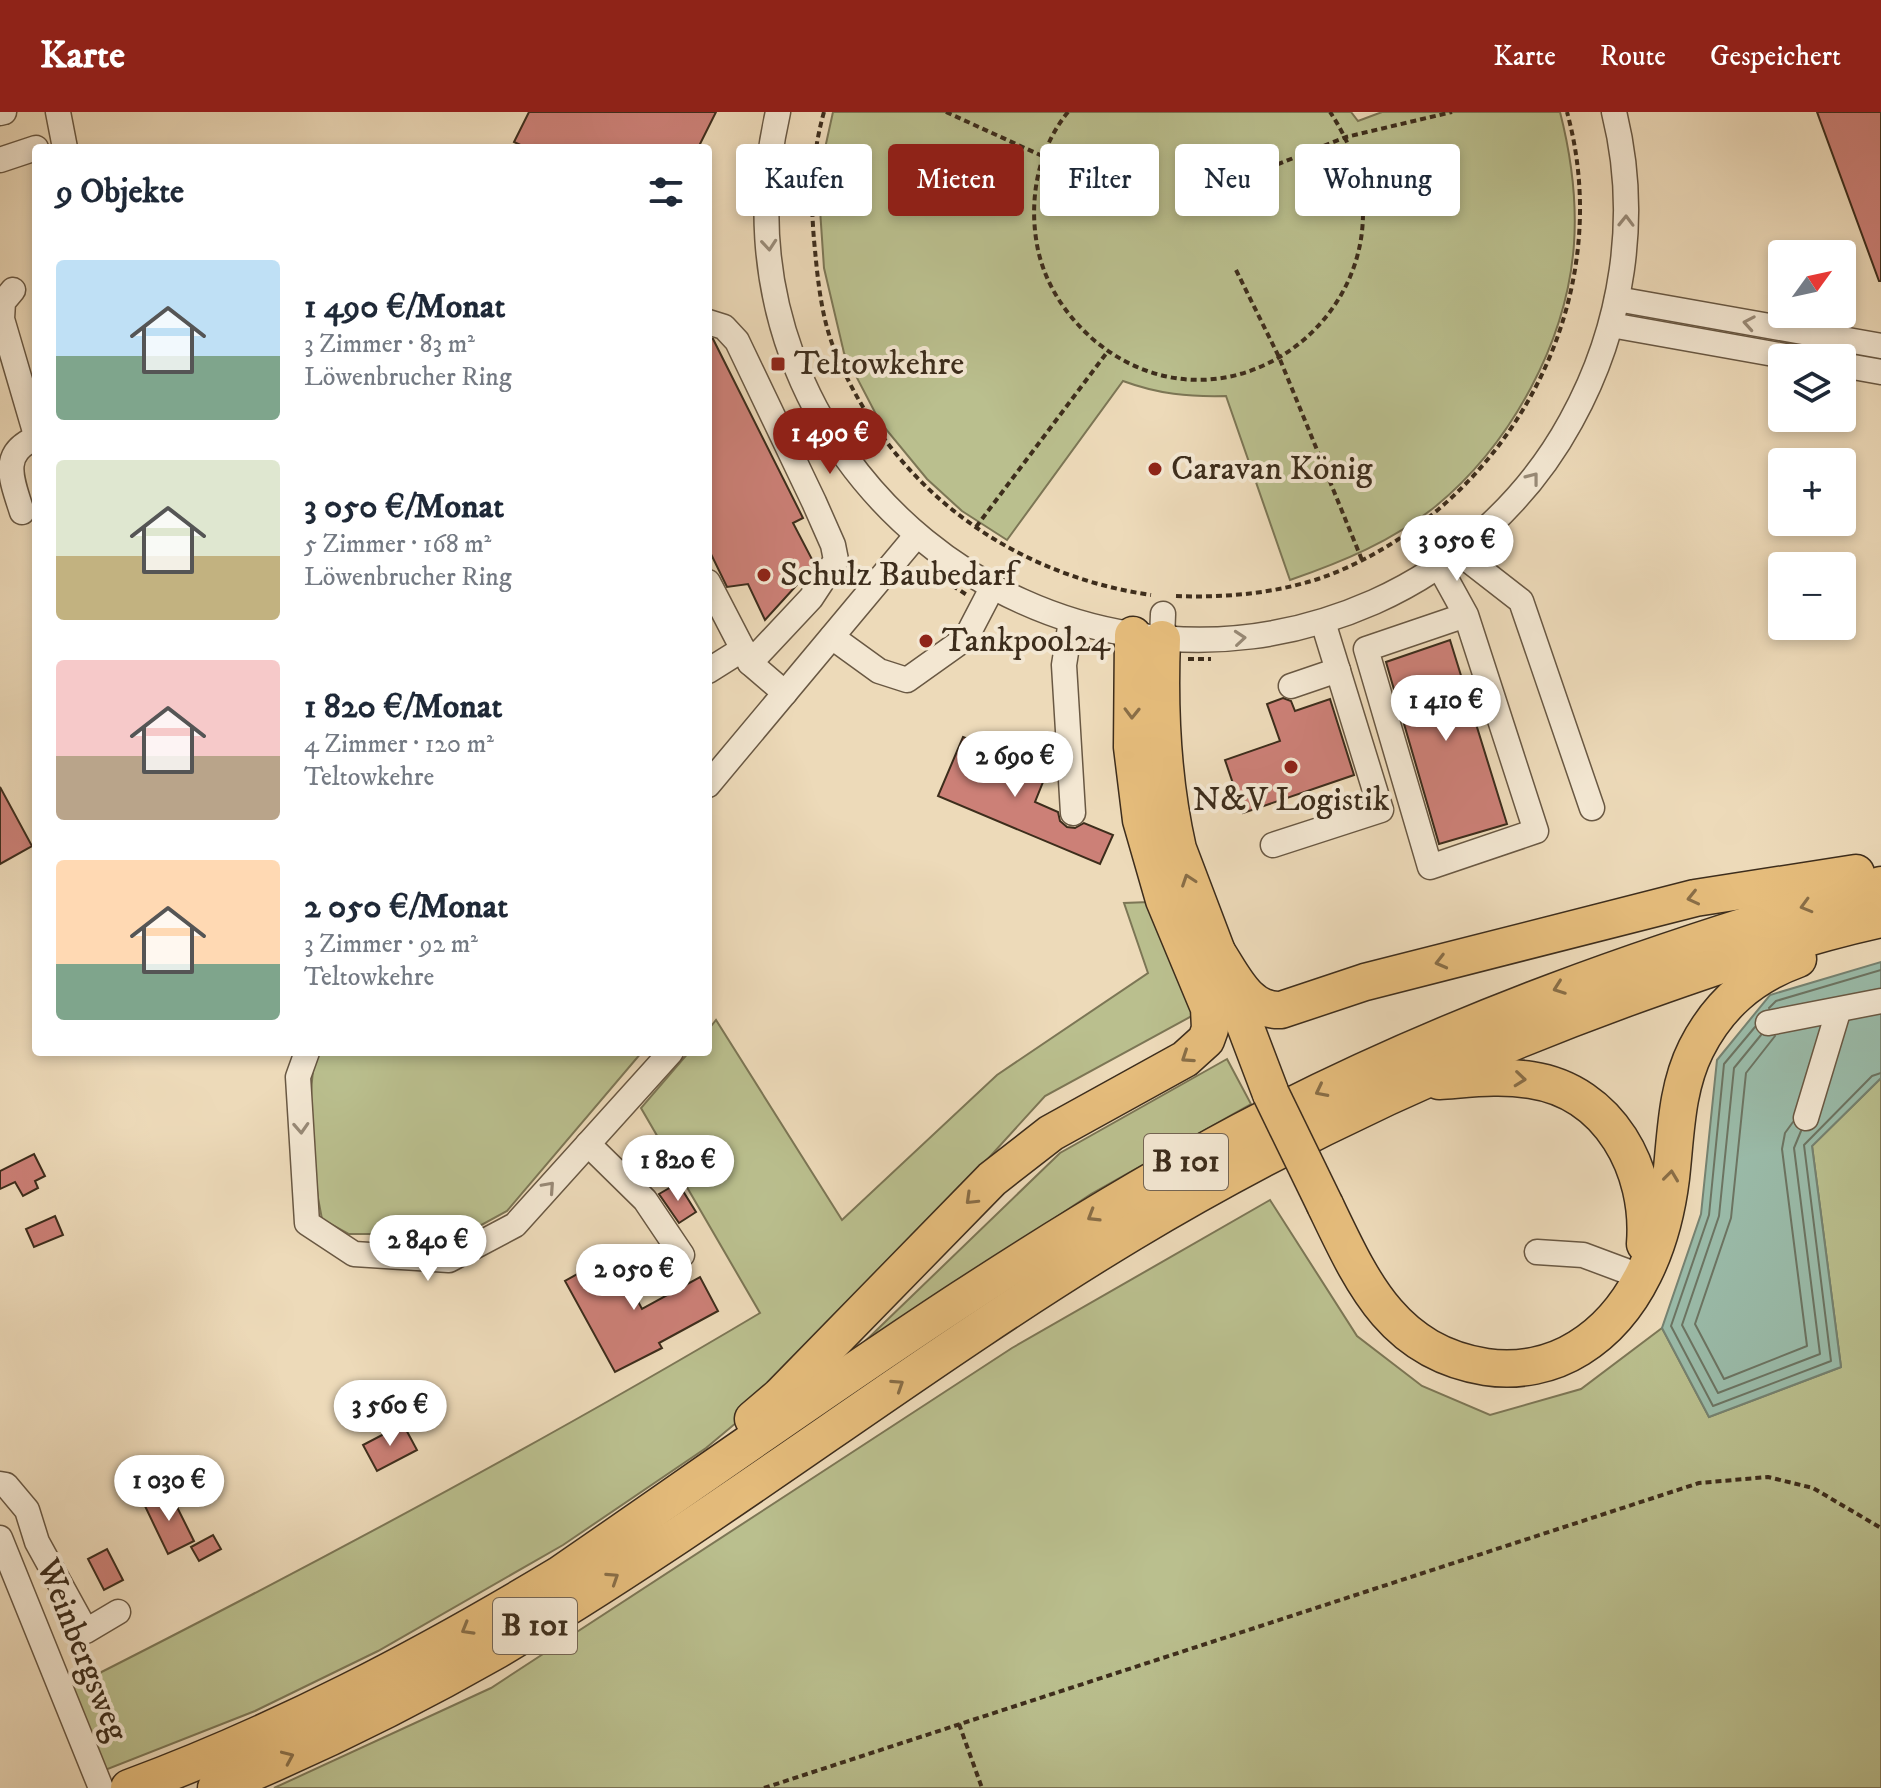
<!DOCTYPE html>
<html lang="de">
<meta charset="utf-8">
<style>
:root{--surface:#fff;--page:#f2f2f3;--text:#1f2937;--muted:#747a83;--accent:#8f2418}
body{margin:0;font-family:"IM FELL DW Pica",serif;background:var(--page);color:var(--text);height:100vh;display:flex;flex-direction:column;font-size:30px;white-space:nowrap}
*{box-sizing:border-box;margin:0}
p{font-size:26px;color:var(--muted)}
.icon{flex:none;width:44px;height:44px;fill:none;stroke:currentColor;stroke-width:2;stroke-linecap:round;stroke-linejoin:round}
.map{position:relative;flex:1;overflow:hidden}
.side{position:absolute;left:32px;top:32px;width:680px;height:912px;display:flex;flex-direction:column;background:var(--surface);border-radius:8px;box-shadow:0 4px 12px #0003}
.side>*{flex:none}
.hud{position:absolute;left:736px;top:32px;width:760px;height:72px;display:flex;gap:16px}
.needle{width:52px;rotate:57deg}
.controls{position:absolute;left:1768px;top:128px;display:grid;gap:16px}
.controls a{display:grid;place-items:center;width:88px;height:88px;border-radius:8px;background:var(--surface);box-shadow:0 4px 12px #0003;font-size:40px}
.price{position:absolute;translate:-50% -68px;padding:0 18px;border-radius:28px;background:#fff;color:#222;font-size:26px;line-height:52px;filter:drop-shadow(0 2px 4px #0008)}
.price::after{content:'';position:absolute;left:50%;top:48px;width:24px;height:18px;margin-left:-12px;background:inherit;clip-path:polygon(0 0,100% 0,50% 100%)}
.price.on{background:var(--accent);color:#fff}
ul{padding:0;list-style:none}
li{display:flex;align-items:center;gap:24px;height:200px;padding:0 24px}
li span{display:grid;place-items:center;flex:none;width:224px;height:160px;border-radius:8px;color:#555}
li>.icon{margin-inline-start:auto}
span .icon{width:96px;height:96px;fill:#fffc;stroke-width:1}
li b{font-size:34px}
h2{display:flex;justify-content:space-between;align-items:center;height:96px;padding:0 24px;font-size:34px}
.chip{padding:0 28px;border-radius:8px;background:var(--surface);box-shadow:0 4px 12px #0003;font-size:28px;line-height:72px}
.chip.on{background:var(--accent);color:#fff}
header{display:flex;align-items:center;gap:48px;box-sizing:border-box;height:112px;padding:0 40px;background:var(--accent);color:#fff}
header strong{font-size:38px}
nav{display:flex;gap:44px;margin-inline-start:auto;font-size:28px}
.map>svg:first-child{display:block}
</style>
<header>
<strong>Karte</strong>
<nav><a>Karte</a><a>Route</a><a>Gespeichert</a></nav>
</header>
<div class="map">
<svg width="1881" height="1676" viewBox="0 0 1881 1676">
<rect width="100%" height="100%" fill="#eddab9"/>
<filter id="stains"><feTurbulence type="fractalNoise" baseFrequency=".0025" numOctaves="4"/><feColorMatrix values="0 0 0 0 .2 0 0 0 0 .09 0 0 0 0 .02 0 0 0 .5 -.17"/></filter>
<radialGradient id="worn" r=".72"><stop offset=".6" stop-color="#630" stop-opacity="0"/><stop offset="1" stop-color="#630" stop-opacity=".3"/></radialGradient>
<g fill="#babf8e" stroke="#7c7655" stroke-width="2">
<path d="M 833,0 L 1351,0 L 1358,9 L 1382,0 L 1560,0 C 1571,43 1577,88 1574,132 C 1567,230 1511,332 1436,394 C 1393,429 1342,450 1290,468 L 1226,284 C 1189,285 1158,282 1123,269 L 1007,428 L 962,399 L 927,367 L 880,310 L 844,241 L 824,156 L 818,68 Z"/>
<path d="M 1149,790 L 1201,899 L 1045,984 L 824,1227 L 767,1285 L 706,1336 L 563,1433 L 378,1539 L 255,1599 L 95,1662 L 64,1579 C 300,1460 533,1336 760,1201 L 641,996 L 689,940 L 708,940 L 708,918 L 716,908 L 842,1108 L 997,963 L 1148,861 L 1124,791 Z"/>
<path d="M 317,940 L 642,940 L 507,1099 L 465,1122 L 349,1122 L 322,1107 C 313,1066 305,980 317,940 Z"/>
<path d="M 1227,947 L 1251,992 L 1091,1082 L 855,1239 L 1060,1041 Z"/>
<path d="M 1881,966 L 1881,1676 L 274,1676 L 491,1576 L 1012,1236 L 1270,1088 L 1357,1224 L 1422,1274 L 1490,1303 L 1581,1277 L 1662,1216 L 1709,1305 L 1841,1255 L 1812,1034 Z"/>
</g>
<path fill="#9abba9" stroke="#758271" stroke-width="2" d="M 1881,850 L 1881,966 L 1812,1034 L 1841,1255 L 1709,1305 L 1662,1216 L 1701,1102 L 1717,948 L 1770,883 Z"/>
<g fill="none" stroke-linecap="round" stroke-linejoin="round">
<g stroke="#6c7462" stroke-width="2">
<path d="M 1769,896 L 1776,889 L 1881,858"/>
<path d="M 1755,915 L 1724,952 L 1709,1103 L 1671,1214 L 1713,1294 L 1831,1249 L 1804,1033 L 1872,964 L 1881,961"/>
<path d="M 1761,923 L 1734,956 L 1719,1104 L 1682,1213 L 1718,1281 L 1820,1242 L 1794,1036 L 1801,1019"/>
<path d="M 1775,924 L 1746,961 L 1731,1106 L 1695,1212 L 1724,1267 L 1807,1234 L 1782,1037 L 1785,1021 L 1793,1010"/>
</g>
</g>
<g fill="#cc8077" stroke="#3d2d1c" stroke-width="2">
<path d="M 529,0 L 716,0 L 698,36 L 527,36 L 514,30 Z"/>
<path d="M 1817,0 L 1881,0 L 1881,169 L 1879,169 Z"/>
<path d="M 708,226 L 713,227 L 803,406 L 793,411 L 815,453 L 765,508 L 748,472 L 727,475 L 708,436 Z"/>
<path d="M 1450,528 L 1507,712 L 1439,732 L 1386,550 Z"/>
<path d="M 1283,586 L 1291,589 L 1295,599 L 1330,587 L 1354,663 L 1243,701 L 1225,648 L 1280,629 L 1267,592 Z"/>
<path d="M 963,625 L 1047,660 L 1035,690 L 1058,700 L 1060,709 L 1067,715 L 1075,716 L 1084,711 L 1113,723 L 1100,752 L 938,684 Z"/>
<path d="M 0,675 L 32,734 L 0,752 Z"/>
<path d="M 34,1042 L 45,1064 L 35,1069 L 38,1076 L 23,1084 L 15,1070 L 0,1077 L 0,1059 Z"/>
<path d="M 678,1071 L 696,1100 L 679,1111 L 659,1082 Z"/>
<path d="M 55,1104 L 63,1123 L 34,1135 L 26,1117 Z"/>
<path d="M 613,1142 L 642,1197 L 700,1165 L 718,1199 L 659,1231 L 662,1236 L 615,1260 L 565,1169 Z"/>
<path d="M 403,1312 L 417,1338 L 377,1359 L 363,1333 Z"/>
<path d="M 169,1379 L 194,1429 L 168,1442 L 144,1392 Z"/>
<path d="M 213,1423 L 221,1437 L 199,1449 L 191,1435 Z"/>
<path d="M 107,1437 L 123,1468 L 104,1478 L 88,1447 Z"/>
</g>
<g fill="none" stroke-linecap="round" stroke-linejoin="round">
<g stroke="#695843" stroke-width="27">
<g id="minor">
<path d="M 58,0 L 65,36"/>
<path d="M 778,0 C 698,347 1050,633 1374,490 C 1457,453 1528,388 1571,309 C 1623,215 1640,104 1614,0"/>
<path d="M 0,1 L 4,0"/>
<path d="M 0,48 L 36,36"/>
<path d="M 13,178 L 3,190 L 2,207 L 36,323"/>
<path d="M 1617,187 L 1881,234"/>
<path d="M 708,210 L 724,215 L 737,229 L 814,390 L 833,433 L 836,448 L 811,486 L 750,551"/>
<path d="M 1611,213 L 1796,246"/>
<path d="M 1842,253 L 1881,260"/>
<path d="M 22,400 C 11,366 0,341 36,326"/>
<path d="M 1458,440 L 1521,489 L 1592,696"/>
<path d="M 1439,454 L 1466,503 L 1536,719 L 1430,755 L 1366,537 L 1466,503"/>
<path d="M 708,470 L 750,551 L 785,581"/>
<path d="M 1071,509 L 1064,553 L 1073,701"/>
<path d="M 832,525 L 879,559 L 907,568 L 966,526 L 992,476"/>
<path d="M 1162,527 L 1163,502"/>
<path d="M 708,559 L 743,537"/>
<path d="M 1291,574 L 1338,558"/>
<path d="M 708,673 L 916,424"/>
<path d="M 1273,733 L 1381,698 L 1323,510"/>
<path d="M 1768,911 L 1881,889"/>
<path d="M 307,940 L 298,965 L 307,1111 L 354,1142 L 449,1148 L 515,1113 L 671,940"/>
<path d="M 1806,1006 L 1838,900"/>
<path d="M 588,1032 L 645,1088 L 682,1143"/>
<path d="M 1537,1140 L 1583,1143 L 1642,1165"/>
<path d="M 0,1372 L 6,1373 L 27,1398 L 37,1430 L 86,1519 L 118,1500"/>
<path d="M 0,1426 L 101,1676"/>
</g>
</g>
<g stroke="#3d2d1c" stroke-width="39">
<g id="highway">
<path d="M 1162,527 C 1159,599 1162,667 1178,737 L 1271,982"/>
<path d="M 1217,840 C 1233,864 1248,900 1281,898 L 1365,870 L 1695,786 L 1856,761"/>
<path d="M 1439,969 C 1470,967 1500,963 1531,968 C 1610,980 1651,1058 1645,1132"/>
<path d="M 1325,1093 C 1362,1170 1392,1240 1486,1255 C 1518,1260 1552,1253 1579,1236 C 1637,1200 1663,1131 1671,1066 C 1676,1022 1676,977 1696,937 C 1718,893 1751,864 1798,847"/>
<path d="M 753,1307 L 780,1284 L 992,1067 L 1051,1021 L 1185,947 L 1206,928 L 1210,917 L 1209,896 L 1164,788 L 1141,708 L 1132,635 L 1133,523"/>
<path d="M 129,1676 C 280,1620 421,1546 559,1463 C 782,1310 1002,1147 1242,1019 C 1446,911 1659,837 1881,773"/>
<path d="M 216,1676 C 312,1636 406,1590 497,1538 C 715,1410 914,1252 1131,1121 C 1299,1020 1478,938 1663,873 C 1735,848 1807,823 1881,807"/>
</g>
</g>
<g stroke="#3d2d1c" stroke-width="4" stroke-dasharray="6 4" stroke-linecap="butt">
<path d="M 824,0 C 811,46 810,91 815,138 C 818,171 822,208 835,239 C 890,374 1008,462 1151,483"/>
<path d="M 946,0 L 1073,58 L 1117,60 L 1157,50"/>
<path d="M 1068,0 C 1037,38 1028,90 1038,138 C 1046,174 1067,205 1095,229 C 1241,349 1443,168 1330,0"/>
<path d="M 1231,71 L 1346,25 L 1452,0"/>
<path d="M 1236,158 L 1279,245 L 1362,448"/>
<path d="M 976,415 L 1108,239"/>
<path d="M 944,468 L 967,483"/>
<path d="M 1176,484 C 1228,486 1282,481 1332,462 C 1510,390 1619,189 1567,0"/>
<path d="M 1188,547 L 1211,547"/>
<path d="M 959,1612 L 982,1676"/>
<path d="M 764,1676 L 1699,1371 L 1768,1365 L 1813,1376 L 1881,1416"/>
</g>
<use href="#minor" stroke="#f3e7d2" stroke-width="24"/>
<use href="#highway" stroke="#e6bd7c" stroke-width="36"/>
<g stroke="#3d2d1c" stroke-width="39" stroke-linecap="butt">
<path id="highway-bridge" d="M 1271,982 L 1325,1093"/>
</g>
<use href="#highway-bridge" stroke="#e6bd7c" stroke-width="36"/>
</g>
<defs><path id="oneway-chevron" d="M-2-3.5L2.5 0L-2 3.5" fill="none" stroke-width="1.6" stroke-linecap="round" stroke-linejoin="round" transform="scale(2)"/></defs>
<g stroke="#988a77">
<use href="#oneway-chevron" transform="translate(1626 109) rotate(-89)"/>
<use href="#oneway-chevron" transform="translate(769 133) rotate(85)"/>
<use href="#oneway-chevron" transform="translate(1749 211) rotate(-170)"/>
<use href="#oneway-chevron" transform="translate(1533 366) rotate(-52)"/>
<use href="#oneway-chevron" transform="translate(1240 526) rotate(-5)"/>
<use href="#oneway-chevron" transform="translate(301 1016) rotate(87)"/>
<use href="#oneway-chevron" transform="translate(549 1075) rotate(-48)"/>
</g>
<g stroke="#896e47">
<use href="#oneway-chevron" transform="translate(1132 601) rotate(91)"/>
<use href="#oneway-chevron" transform="translate(1188 768) rotate(-109)"/>
<use href="#oneway-chevron" transform="translate(1693 786) rotate(167)"/>
<use href="#oneway-chevron" transform="translate(1806 794) rotate(164)"/>
<use href="#oneway-chevron" transform="translate(1441 850) rotate(166)"/>
<use href="#oneway-chevron" transform="translate(1559 876) rotate(160)"/>
<use href="#oneway-chevron" transform="translate(1187 945) rotate(146)"/>
<use href="#oneway-chevron" transform="translate(1520 967) rotate(6)"/>
<use href="#oneway-chevron" transform="translate(1321 979) rotate(153)"/>
<use href="#oneway-chevron" transform="translate(1671 1064) rotate(-83)"/>
<use href="#oneway-chevron" transform="translate(971 1087) rotate(136)"/>
<use href="#oneway-chevron" transform="translate(1093 1104) rotate(149)"/>
<use href="#oneway-chevron" transform="translate(898 1273) rotate(-33)"/>
<use href="#oneway-chevron" transform="translate(613 1466) rotate(-33)"/>
<use href="#oneway-chevron" transform="translate(467 1517) rotate(150)"/>
<use href="#oneway-chevron" transform="translate(288 1645) rotate(-24)"/>
</g>
<g fill="#8f2418" stroke="#f3e7d2" stroke-width="3">
<rect x="770" y="244" width="16" height="16" rx="4"/>
<circle cx="1155" cy="357" r="8"/>
<circle cx="764" cy="463" r="8"/>
<circle cx="926" cy="529" r="8"/>
<circle cx="1291" cy="655" r="8"/>
</g>
<g text-anchor="middle" dominant-baseline="central" stroke-width="8" stroke-linejoin="round" paint-order="stroke">
<g fill="#f3e7d2" stroke="#746553" stroke-width="2">
<rect x="1144" y="1022" width="84" height="56" rx="6"/>
<rect x="493" y="1486" width="84" height="56" rx="6"/>
</g>
<g font-size="32" font-weight="bold" fill="#3d2d1c">
<text x="1186" y="1050">B 101</text>
<text x="535" y="1514">B 101</text>
</g>
<g font-size="34" fill="#3d2d1c" stroke="#f3e7d2" text-anchor="start">
<text x="794" y="252">Teltowkehre</text>
<text x="1171" y="357">Caravan König</text>
<text x="780" y="463">Schulz Baubedarf</text>
<text x="942" y="529">Tankpool24</text>
<text x="1291" y="688" text-anchor="middle">N&amp;V Logistik</text>
</g>
<g font-size="34" fill="#3d2d1c" stroke="#f3e7d2">
<text transform="translate(82 1538) rotate(68)">Weinbergsweg</text>
</g>
</g>
<rect width="100%" height="100%" filter="url(#stains)"/>
<rect width="100%" height="100%" fill="url(#worn)"/>
</svg>
<div class="controls">
<a><svg class="needle" viewBox="-14 -14 28 28"><path d="M0-13l5 13h-10z" fill="#e53935"/><path d="M0 13l5-13h-10z" fill="#747a83"/></svg></a>
<a><svg class="icon" aria-label="layers" viewBox="0 0 24 24"><path d="M12 4l9 5-9 5-9-5zM3 14l9 5 9-5"/></svg></a>
<a>+</a>
<a>−</a>
</div>
<b class="price on" style="left:830px;top:364px">1 490 €</b>
<b class="price" style="left:1457px;top:471px">3 050 €</b>
<b class="price" style="left:1446px;top:631px">1 410 €</b>
<b class="price" style="left:1015px;top:687px">2 690 €</b>
<b class="price" style="left:678px;top:1091px">1 820 €</b>
<b class="price" style="left:428px;top:1171px">2 840 €</b>
<b class="price" style="left:634px;top:1200px">2 050 €</b>
<b class="price" style="left:390px;top:1336px">3 560 €</b>
<b class="price" style="left:169px;top:1411px">1 030 €</b>
<div class="hud">
<a class="chip">Kaufen</a>
<a class="chip on">Mieten</a>
<a class="chip">Filter</a>
<a class="chip">Neu</a>
<a class="chip">Wohnung</a>
</div>
<section class="side">
<h2>9 Objekte<svg class="icon" aria-label="filters" viewBox="0 0 24 24"><path d="M4 7h16M4 17h16"/><circle cx="9" cy="7" r="2"/><circle cx="15" cy="17" r="2"/></svg></h2>
<ul>
<li><span style="background:linear-gradient(#bfe0f5 60%,#7fa58c 0)"><svg class="icon" aria-label="home" viewBox="0 0 24 24"><path d="M3 11l9-7 9 7M6 9v11h12V9"/></svg></span><div><b>1 490 €/Monat</b><p>3 Zimmer · 83 m²</p><p>Löwenbrucher Ring</p></div></li>
<li><span style="background:linear-gradient(#dfe7d0 60%,#c2b280 0)"><svg class="icon" aria-label="home" viewBox="0 0 24 24"><path d="M3 11l9-7 9 7M6 9v11h12V9"/></svg></span><div><b>3 050 €/Monat</b><p>5 Zimmer · 168 m²</p><p>Löwenbrucher Ring</p></div></li>
<li><span style="background:linear-gradient(#f6c9c9 60%,#b9a48a 0)"><svg class="icon" aria-label="home" viewBox="0 0 24 24"><path d="M3 11l9-7 9 7M6 9v11h12V9"/></svg></span><div><b>1 820 €/Monat</b><p>4 Zimmer · 120 m²</p><p>Teltowkehre</p></div></li>
<li><span style="background:linear-gradient(#ffd9b3 65%,#7fa58c 0)"><svg class="icon" aria-label="home" viewBox="0 0 24 24"><path d="M3 11l9-7 9 7M6 9v11h12V9"/></svg></span><div><b>2 050 €/Monat</b><p>3 Zimmer · 92 m²</p><p>Teltowkehre</p></div></li>
</ul>
</section>
</div>
